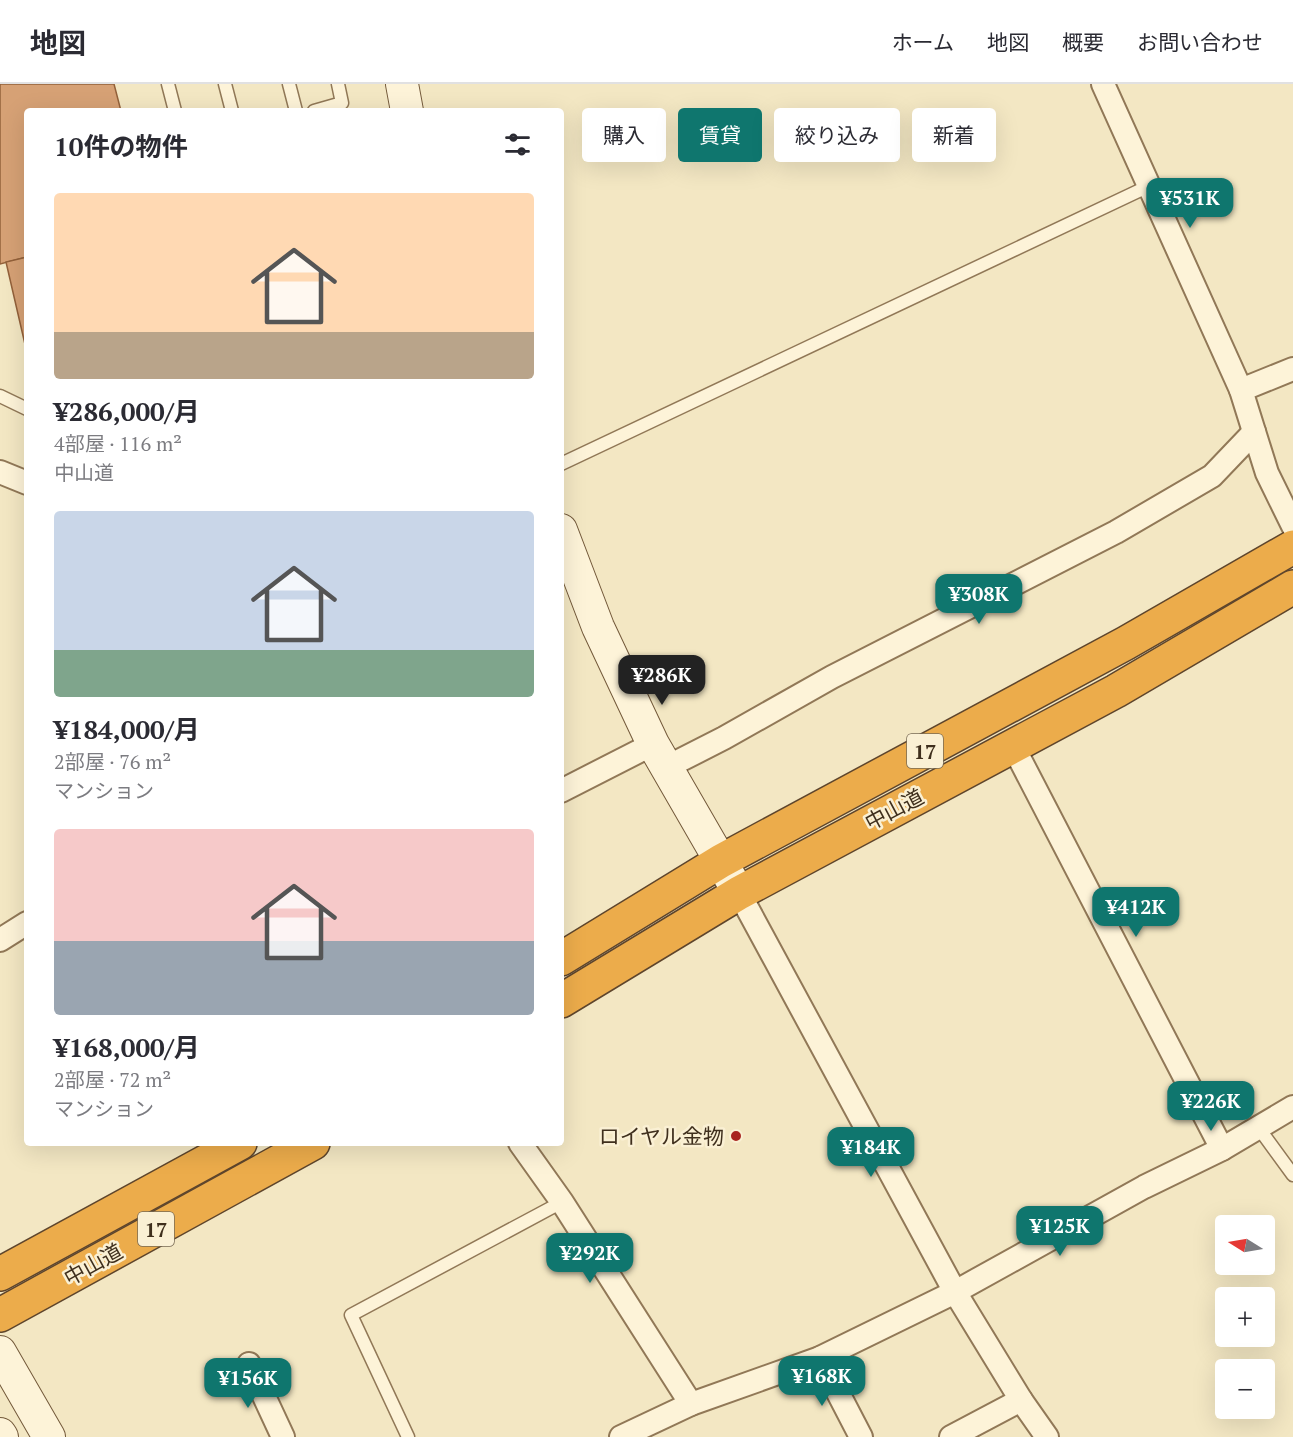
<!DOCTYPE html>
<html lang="ja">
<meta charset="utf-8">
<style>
:root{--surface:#fff;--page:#f7f7f7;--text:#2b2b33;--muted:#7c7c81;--line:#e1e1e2;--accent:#0f766e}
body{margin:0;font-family:"PT Serif","Noto Sans JP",serif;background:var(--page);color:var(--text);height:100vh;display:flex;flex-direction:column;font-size:22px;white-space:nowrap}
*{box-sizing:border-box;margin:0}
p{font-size:20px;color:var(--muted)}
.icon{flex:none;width:33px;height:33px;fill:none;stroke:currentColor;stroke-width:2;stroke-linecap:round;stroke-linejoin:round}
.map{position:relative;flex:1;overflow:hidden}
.panel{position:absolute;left:24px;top:24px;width:540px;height:1038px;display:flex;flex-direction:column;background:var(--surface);border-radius:6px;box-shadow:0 6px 24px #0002}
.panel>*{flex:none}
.hud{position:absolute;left:582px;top:24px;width:570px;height:54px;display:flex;gap:12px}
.needle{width:39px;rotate:281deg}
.controls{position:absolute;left:1215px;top:1131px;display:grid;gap:12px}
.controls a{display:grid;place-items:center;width:60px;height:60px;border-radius:6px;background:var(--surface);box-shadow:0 6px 24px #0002;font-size:30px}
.price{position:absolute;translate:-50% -51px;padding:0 14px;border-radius:12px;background:var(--accent);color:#fff;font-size:20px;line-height:39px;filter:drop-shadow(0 2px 3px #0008)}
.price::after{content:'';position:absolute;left:50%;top:36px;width:18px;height:14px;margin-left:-9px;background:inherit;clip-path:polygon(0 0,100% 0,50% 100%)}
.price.active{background:#222;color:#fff}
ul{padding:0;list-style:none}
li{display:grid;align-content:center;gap:12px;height:318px;padding:0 30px}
li span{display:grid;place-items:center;height:186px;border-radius:6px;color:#555}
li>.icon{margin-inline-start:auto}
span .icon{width:108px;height:108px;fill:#fffc;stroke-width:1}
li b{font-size:26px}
h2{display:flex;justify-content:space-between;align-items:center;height:72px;padding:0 30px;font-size:26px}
.pill{padding:0 21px;border-radius:6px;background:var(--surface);box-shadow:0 6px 24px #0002;font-size:21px;line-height:54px}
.pill.active{background:var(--accent);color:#fff}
header{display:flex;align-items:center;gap:36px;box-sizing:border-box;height:84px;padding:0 30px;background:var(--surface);border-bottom:2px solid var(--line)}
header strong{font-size:28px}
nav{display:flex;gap:33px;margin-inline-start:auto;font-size:21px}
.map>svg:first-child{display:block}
</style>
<header>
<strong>地図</strong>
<nav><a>ホーム</a><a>地図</a><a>概要</a><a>お問い合わせ</a></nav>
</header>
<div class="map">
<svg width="1293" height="1353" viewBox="0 0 1293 1353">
<rect width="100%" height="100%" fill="#f3e7c3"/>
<g fill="#d6a175" stroke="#93613a" stroke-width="1.5">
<path d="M 0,0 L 114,0 L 121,27 L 27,27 L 27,173 L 0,180 Z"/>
<path d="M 27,173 L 27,269 L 6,178 Z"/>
</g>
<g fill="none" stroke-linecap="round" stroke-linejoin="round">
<g stroke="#917857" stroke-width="15">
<g id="lane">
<path d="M 168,0 L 175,27"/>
<path d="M 225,0 L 232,27"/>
<path d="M 289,0 L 296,27"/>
<path d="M 314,27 L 342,19 L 338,0"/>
<path d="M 0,312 L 27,325"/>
<path d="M 561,380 L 1149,102"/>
<path d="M 1258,1043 L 1293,1091"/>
<path d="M 408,1353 L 351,1231 L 562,1118"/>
</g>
</g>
<g stroke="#917857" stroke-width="26">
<g id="street">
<path d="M 1103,0 L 1241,306"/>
<path d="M 1293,285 L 1241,306 L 1267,389 L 1293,442"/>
<path d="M 0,388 L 27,399"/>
<path d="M 1013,662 L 1222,1065"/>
<path d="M 667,683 L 724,654 L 832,593 L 1116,448 L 1212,392 L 1254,348"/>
<path d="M 561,707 L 653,660"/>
<path d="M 739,809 L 955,1208 L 1021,1316 L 1047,1353"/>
<path d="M 0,856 L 27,839"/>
<path d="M 520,1059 L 562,1118 L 691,1320"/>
<path d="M 820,1274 L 861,1353"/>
<path d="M 249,1280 L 283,1353"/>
<path d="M 621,1353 L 691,1320 L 820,1274 L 955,1208 L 1144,1103 L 1222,1065 L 1293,1023"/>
<path d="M 951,1353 L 1021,1316"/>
</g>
</g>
<g stroke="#73593a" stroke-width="34">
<g id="secondary">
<path d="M 402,0 L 407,27"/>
<path d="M 561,446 L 598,543 L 653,660 L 739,809"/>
<path d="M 0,1268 L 49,1353"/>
<path d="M 0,1350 L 2,1353"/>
</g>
</g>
<g stroke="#5e452c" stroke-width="36">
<g id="highway">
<path d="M 561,875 L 721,777 L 1126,559 L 1293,463"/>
<path d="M 561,917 L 739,809 L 1116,607 L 1293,503"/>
<path d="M 0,1190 L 240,1059"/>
<path d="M 0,1231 L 313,1059"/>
</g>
</g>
<use href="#lane" stroke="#fdf3d8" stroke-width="12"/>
<use href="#street" stroke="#fdf3d8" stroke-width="22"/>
<use href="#secondary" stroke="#fdf3d8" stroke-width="32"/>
<use href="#highway" stroke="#ecac4b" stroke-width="33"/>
</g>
<circle fill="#a8241f" stroke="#faf0d4" stroke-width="2" cx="736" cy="1052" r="6"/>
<g text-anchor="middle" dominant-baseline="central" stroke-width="5" stroke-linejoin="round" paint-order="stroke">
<g fill="#faf0d4" stroke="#776954" stroke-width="1.5">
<rect x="907" y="650" width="36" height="34" rx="4.5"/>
<rect x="138" y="1128" width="36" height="34" rx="4.5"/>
</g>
<g font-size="20" font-weight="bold" fill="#3f2f1d">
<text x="925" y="667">17</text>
<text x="156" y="1145">17</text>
</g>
<g font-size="21" fill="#3f2f1d" stroke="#faf0d4">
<text transform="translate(894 725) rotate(-28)">中山道</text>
<text transform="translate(93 1180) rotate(-29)">中山道</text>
</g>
<g font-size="21" fill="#3f2f1d" stroke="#faf0d4" text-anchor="end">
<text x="724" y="1052">ロイヤル金物</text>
</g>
</g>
</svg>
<div class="controls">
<a><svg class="needle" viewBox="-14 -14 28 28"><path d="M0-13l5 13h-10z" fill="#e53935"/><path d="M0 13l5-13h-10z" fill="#7c7c81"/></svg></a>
<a>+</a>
<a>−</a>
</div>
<b class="price" style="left:1190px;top:145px">¥531K</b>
<b class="price" style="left:979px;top:541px">¥308K</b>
<b class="price active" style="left:662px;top:622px">¥286K</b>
<b class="price" style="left:1136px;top:854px">¥412K</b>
<b class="price" style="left:1211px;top:1048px">¥226K</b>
<b class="price" style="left:871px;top:1094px">¥184K</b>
<b class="price" style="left:1060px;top:1173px">¥125K</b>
<b class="price" style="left:590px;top:1200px">¥292K</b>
<b class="price" style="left:822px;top:1323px">¥168K</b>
<b class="price" style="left:248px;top:1325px">¥156K</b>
<div class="hud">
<a class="pill">購入</a>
<a class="pill active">賃貸</a>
<a class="pill">絞り込み</a>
<a class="pill">新着</a>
</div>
<section class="panel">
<h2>10件の物件<svg class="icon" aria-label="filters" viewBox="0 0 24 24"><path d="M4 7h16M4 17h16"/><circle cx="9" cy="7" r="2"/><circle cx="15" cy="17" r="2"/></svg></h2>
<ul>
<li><span style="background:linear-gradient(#ffd9b3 75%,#b9a48a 0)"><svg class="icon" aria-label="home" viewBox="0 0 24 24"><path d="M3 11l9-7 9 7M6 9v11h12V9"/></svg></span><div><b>¥286,000/月</b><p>4部屋 · 116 m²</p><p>中山道</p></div></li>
<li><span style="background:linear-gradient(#c9d6e8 75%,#7fa58c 0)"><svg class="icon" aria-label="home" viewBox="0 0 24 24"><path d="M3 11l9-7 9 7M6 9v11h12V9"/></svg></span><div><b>¥184,000/月</b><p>2部屋 · 76 m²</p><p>マンション</p></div></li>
<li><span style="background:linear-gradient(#f6c9c9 60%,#9aa5b1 0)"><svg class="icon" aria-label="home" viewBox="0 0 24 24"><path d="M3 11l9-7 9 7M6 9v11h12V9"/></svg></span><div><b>¥168,000/月</b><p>2部屋 · 72 m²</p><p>マンション</p></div></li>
</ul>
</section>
</div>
